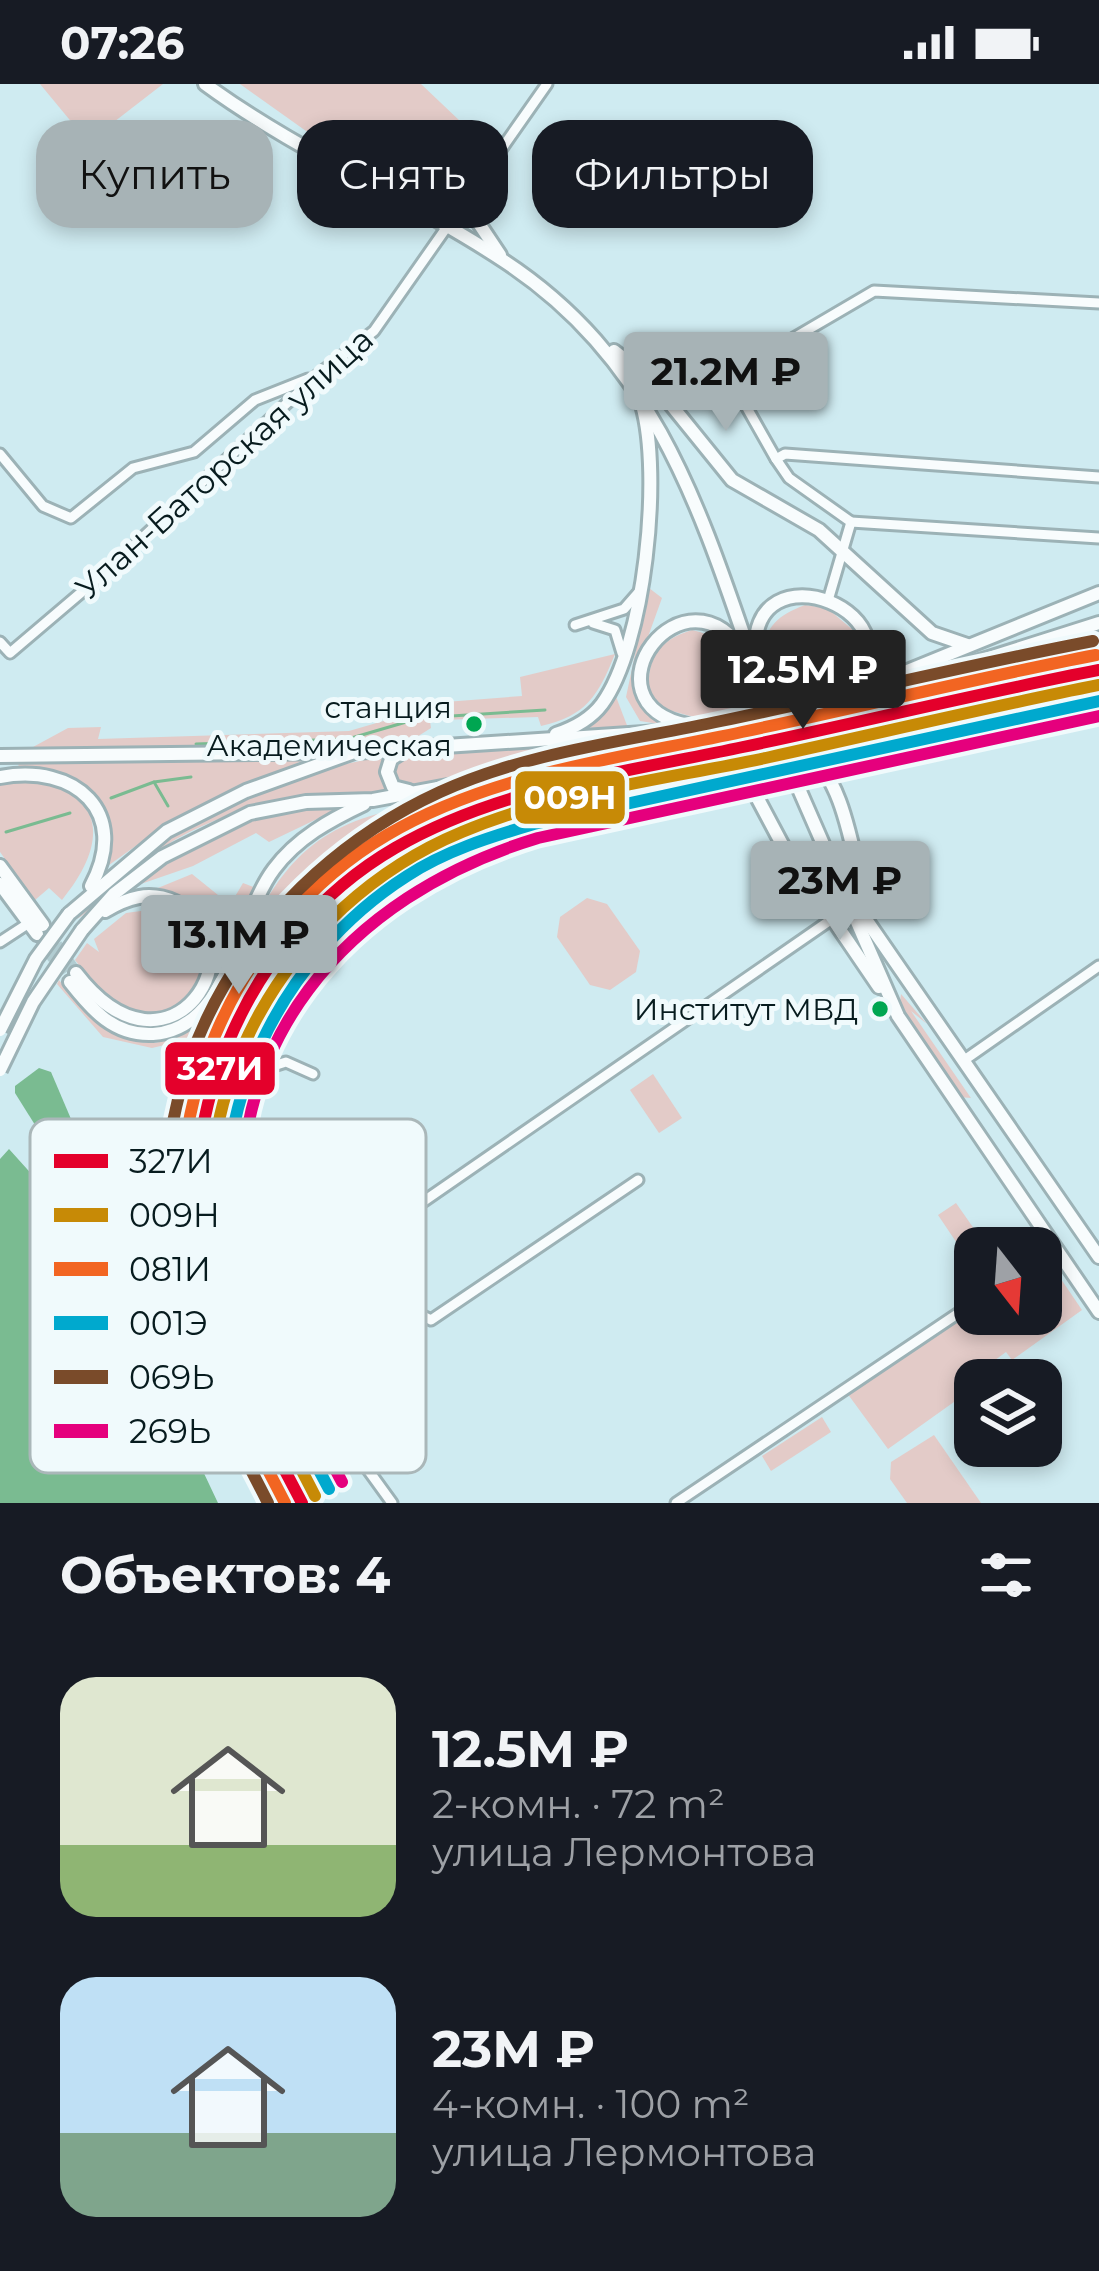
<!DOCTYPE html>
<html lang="ru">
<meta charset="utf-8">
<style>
:root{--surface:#171b24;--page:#20242c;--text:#f1f3f6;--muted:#9ea1a6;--accent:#a7b3b6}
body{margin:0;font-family:Montserrat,sans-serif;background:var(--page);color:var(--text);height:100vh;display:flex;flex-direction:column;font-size:45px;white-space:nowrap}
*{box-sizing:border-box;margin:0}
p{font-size:39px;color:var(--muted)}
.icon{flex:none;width:66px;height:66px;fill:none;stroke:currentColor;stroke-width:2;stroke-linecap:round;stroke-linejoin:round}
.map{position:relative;height:1419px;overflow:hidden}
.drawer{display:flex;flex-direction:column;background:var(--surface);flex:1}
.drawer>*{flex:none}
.guide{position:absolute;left:36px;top:36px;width:1029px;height:108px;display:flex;gap:24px}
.needle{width:78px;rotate:163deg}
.controls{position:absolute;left:954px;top:1143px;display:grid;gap:24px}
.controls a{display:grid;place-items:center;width:108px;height:108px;border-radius:24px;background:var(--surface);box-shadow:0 6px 18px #0003;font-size:60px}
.price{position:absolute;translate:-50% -102px;padding:0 27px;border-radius:12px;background:var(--accent);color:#111;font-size:39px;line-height:78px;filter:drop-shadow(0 3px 6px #0008)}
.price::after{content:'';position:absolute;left:50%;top:72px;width:36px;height:27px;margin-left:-18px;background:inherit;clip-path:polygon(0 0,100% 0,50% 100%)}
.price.current{background:#222;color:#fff}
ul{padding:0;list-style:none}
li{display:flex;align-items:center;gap:36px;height:300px;padding:0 60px}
li span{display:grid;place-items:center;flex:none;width:336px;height:240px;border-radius:36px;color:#555}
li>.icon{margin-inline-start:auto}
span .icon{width:144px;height:144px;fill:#fffc;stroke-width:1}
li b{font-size:51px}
h2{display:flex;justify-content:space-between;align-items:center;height:144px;padding:0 60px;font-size:51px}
.tag{padding:0 42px;border-radius:36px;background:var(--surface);box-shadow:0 6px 18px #0003;font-size:42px;line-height:108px}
.tag.current{background:var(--accent);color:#111}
.status{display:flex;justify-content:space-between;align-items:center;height:84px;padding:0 60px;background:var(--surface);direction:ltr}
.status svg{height:33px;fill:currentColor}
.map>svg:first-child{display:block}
</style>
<div class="status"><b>07:26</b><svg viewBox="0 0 49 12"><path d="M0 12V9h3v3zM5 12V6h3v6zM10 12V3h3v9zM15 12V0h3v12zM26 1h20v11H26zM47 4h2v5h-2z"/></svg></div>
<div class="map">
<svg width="1099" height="1419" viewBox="0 0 1099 1419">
<rect width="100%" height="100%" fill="#cfebf1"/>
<g fill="#e3cbc8">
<path d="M 40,0 L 163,0 L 88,58 Z"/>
<path d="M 240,0 L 421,0 L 480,56 L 440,121 L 362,80 L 320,47 L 306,47 Z"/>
<path d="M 649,504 L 662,514 L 640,575 L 650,628 L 672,642 L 640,637 L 626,613 Z"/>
<path d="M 805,521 L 827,524 L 853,546 L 854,586 L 837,603 L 786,620 C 768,575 745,543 805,521 Z"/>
<path d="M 692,546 C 737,556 741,587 755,627 L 708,637 L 661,624 L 649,606 C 647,572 660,556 692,546 Z"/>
<path d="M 615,570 C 598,612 586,632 541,642 L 538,633 L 440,636 L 445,618 L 522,612 L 520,593 Z"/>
<path d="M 615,610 L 628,644 L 587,644 L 587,640 Z"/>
<path d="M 428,624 L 431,644 L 412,656 L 194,667 L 33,663 L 68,644 L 101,643 L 98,655 L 349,647 Z"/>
<path d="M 677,649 L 411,702 L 399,699 L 394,690 L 398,676 L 412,672 Z"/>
<path d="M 386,672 L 380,686 L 391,707 C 302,711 225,719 150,772 C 131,785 86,834 74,836 C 154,747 269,691 386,672 Z"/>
<path d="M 311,673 L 178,732 L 102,786 C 107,724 84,687 19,686 L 18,676 Z"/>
<path d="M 37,696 C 112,714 103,766 62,816 L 49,804 L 35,816 L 0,768 L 0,701 Z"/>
<path d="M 453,718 C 383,745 328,789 280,845 L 269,846 L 252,868 L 243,864 C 287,758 339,727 453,718 Z"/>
<path d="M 342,723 L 269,758 L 256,749 L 193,782 L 135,802 C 190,751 267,725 342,723 Z"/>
<path d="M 192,790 L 218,811 L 212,847 L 190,821 L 153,806 Z"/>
<path d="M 243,799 L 256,804 L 235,853 L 233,816 Z"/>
<path d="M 587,814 L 607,820 L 640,867 L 636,888 L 610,906 L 590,901 L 557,853 L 560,833 Z"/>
<path d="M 163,824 C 235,858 194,956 127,928 C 105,919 89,894 75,876 L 87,859 L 99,868 L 94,855 L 126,829 Z"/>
<path d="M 241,871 L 248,879 L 211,950 L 152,964 L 103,953 L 57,900 L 59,896 C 132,991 193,975 241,871 Z"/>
<path d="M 901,910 L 927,940 L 911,927 L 971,1014 L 959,1013 L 899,925 Z"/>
<path d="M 653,990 L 682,1034 L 659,1049 L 630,1006 Z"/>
<path d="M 956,1119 L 984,1159 L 975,1164 L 975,1186 L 938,1131 Z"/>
<path d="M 1048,1176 L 1082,1226 L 1012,1276 L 1006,1268 L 987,1282 L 992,1290 L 975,1296 L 975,1303 L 888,1365 L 847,1309 L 975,1224 L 975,1230 L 1041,1230 L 1041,1181 Z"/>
<path d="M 822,1333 L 831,1348 L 771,1387 L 762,1372 Z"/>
<path d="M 934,1351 L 981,1419 L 907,1419 L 890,1395 L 891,1378 Z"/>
</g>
<g fill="#7abb91">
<path d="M 39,984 L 51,988 L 91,1082 L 72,1100 L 15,1009 L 15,1002 Z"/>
<path d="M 9,1065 L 63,1125 L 95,1137 L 112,1161 L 175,1328 L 218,1419 L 0,1419 L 0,1075 Z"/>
</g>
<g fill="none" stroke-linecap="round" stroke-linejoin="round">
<g stroke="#7abb91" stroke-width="3">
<path d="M 196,660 L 348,655 L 420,634 L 545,626"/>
<path d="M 154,698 L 168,722"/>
<path d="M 111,714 L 154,698 L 191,693"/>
<path d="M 6,748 L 70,729"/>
</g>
<g stroke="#b1ccd1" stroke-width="12" stroke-dasharray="12 6" stroke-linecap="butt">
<path d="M 46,846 L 76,889"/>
<path d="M 37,850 L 70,898"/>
</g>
<g stroke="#9cb2b6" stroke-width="15">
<g id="minor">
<path d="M 675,324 L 729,292"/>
<path d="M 0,370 L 43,422 L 71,434 L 133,384 L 194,368 L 255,316 L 308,295"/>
<path d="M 776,375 L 729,292 L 874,207 L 1099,219"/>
<path d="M 851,438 L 1099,454"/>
<path d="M 829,513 L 851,438 L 789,394 L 776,375 L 785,370 L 1099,393"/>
<path d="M 593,539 L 615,546 L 622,569"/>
<path d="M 575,541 L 624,525 L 638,509"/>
<path d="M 0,558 L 10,569 L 110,484 L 314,294 L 374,247 L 547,0"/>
<path d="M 0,858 L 29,839"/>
<path d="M 963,977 L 1099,882"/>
<path d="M 313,990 L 286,978 C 253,988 229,997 222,1034 L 261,1190 L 290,1278 L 392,1419"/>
<path d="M 638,1096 L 431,1236 L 415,1228 L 359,1162 L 832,835"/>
<path d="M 1041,1174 L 1056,1164"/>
<path d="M 321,1319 L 326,1288 L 378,1226 L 378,1190"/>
<path d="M 676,1419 L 975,1218"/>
</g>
</g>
<g stroke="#9cb2b6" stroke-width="18">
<g id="major">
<path d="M 205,0 C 299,69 407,113 504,177 C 667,284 707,450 768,622"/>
<path d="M 474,109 L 476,135 L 500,171"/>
<path d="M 614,267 L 651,296 L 732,396 L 819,446 L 932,549 L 967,561"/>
<path d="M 756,575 C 743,453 937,534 841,607"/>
<path d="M 786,625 L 895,592 L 1099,509"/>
<path d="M 790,637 L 1099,539"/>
<path d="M 688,641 C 577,618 685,472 746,572"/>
<path d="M 556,650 C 574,644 590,636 602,620 C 645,561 662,390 642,321"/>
<path d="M 405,666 L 391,675 L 387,688 L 393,703 L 409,707"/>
<path d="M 802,669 C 846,685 855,787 868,830"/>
<path d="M 0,672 L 346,668"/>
<path d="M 771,675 L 754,687 L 750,700 L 783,762 L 879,903"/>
<path d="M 792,689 L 898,932 L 1099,1228"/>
<path d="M 0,693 C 75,679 131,728 91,802"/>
<path d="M 0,782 L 43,841"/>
<path d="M 0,800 L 37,850"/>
<path d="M 854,818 L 1099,1173"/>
<path d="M 69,830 L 167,747 L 246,707 L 354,668 L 659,648 L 755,632"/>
<path d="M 82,846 L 114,810 L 162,773 L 250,729 L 306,718 L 373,716 L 760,644"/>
<path d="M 76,889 C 171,1013 264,858 175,818 C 149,806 127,814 105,827"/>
<path d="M 70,898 C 92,926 114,952 153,950 C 230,945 237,834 274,785 C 297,754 330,736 364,720"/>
</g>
</g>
<use href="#minor" stroke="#f8fcfd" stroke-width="9"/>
<use href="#major" stroke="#f8fcfd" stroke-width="12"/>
<g stroke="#9cb2b6" stroke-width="18" stroke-linecap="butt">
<g id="major-bridge">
<path d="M 768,622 L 792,689"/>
<path d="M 0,946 L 36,875 L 69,830"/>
<path d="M 0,986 L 33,918 L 82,846"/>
</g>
</g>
<use href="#major-bridge" stroke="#f8fcfd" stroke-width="12"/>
<g stroke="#f0fafc" stroke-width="21">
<path id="rail-1" d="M 302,1419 C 267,1352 229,1285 209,1212 C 163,1044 245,851 395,764 C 500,703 626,688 743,663 C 862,638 980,609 1099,586"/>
</g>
<g stroke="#f0fafc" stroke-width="21">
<path id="rail-2" d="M 315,1412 C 281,1345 241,1279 222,1205 C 173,1016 286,821 462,748 C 559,707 668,695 770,673 C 880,649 989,623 1099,601"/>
</g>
<g stroke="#f0fafc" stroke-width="21">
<path id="rail-3" d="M 285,1419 C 251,1352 212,1286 193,1212 C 149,1039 232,842 387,751 C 494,688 622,674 742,648 C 860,623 977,594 1096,571"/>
</g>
<g stroke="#f0fafc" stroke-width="21">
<path id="rail-4" d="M 329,1405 C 291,1333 247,1259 232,1178 C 204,1028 280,873 407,792 C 445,767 490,753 534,740 L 1099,617"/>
</g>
<g stroke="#f0fafc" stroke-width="21">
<path id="rail-5" d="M 268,1419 C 230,1344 186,1269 172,1185 C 137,981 257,792 440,708 C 527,668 628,657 721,637 C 845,611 968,581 1093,557"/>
</g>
<g stroke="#f0fafc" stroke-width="21">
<path id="rail-6" d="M 342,1398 C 305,1327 257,1252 246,1171 C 215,962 346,812 538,754 L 1099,632"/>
</g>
<use href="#rail-1" stroke="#e4002b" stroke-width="12"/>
<use href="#rail-2" stroke="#c78a06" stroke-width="12"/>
<use href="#rail-3" stroke="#f26522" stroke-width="12"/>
<use href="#rail-4" stroke="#00a9ce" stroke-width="12"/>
<use href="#rail-5" stroke="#7a4b2a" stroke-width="12"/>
<use href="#rail-6" stroke="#e5007d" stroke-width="12"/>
</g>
<g fill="#00a651" stroke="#f0fafc" stroke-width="4.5">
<circle cx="474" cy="640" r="10"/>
<circle cx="880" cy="925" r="10"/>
</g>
<g text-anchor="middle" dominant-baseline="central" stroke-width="10" stroke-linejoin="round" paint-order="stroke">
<g font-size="30" fill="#071b1e" stroke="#f0fafc" text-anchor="end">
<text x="452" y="623">станция<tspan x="452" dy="38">Академическая</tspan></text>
<text x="858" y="925">Институт МВД</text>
</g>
<g font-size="33" fill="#071b1e" stroke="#f0fafc">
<text transform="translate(224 379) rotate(-42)">Улан-Баторская улица</text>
</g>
</g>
<rect x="30" y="1035" width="396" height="354" rx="18" fill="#f0fafc" stroke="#aab7b9" stroke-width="3"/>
<rect x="54" y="1070" width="54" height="14" fill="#e4002b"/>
<rect x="54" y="1124" width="54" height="14" fill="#c78a06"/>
<rect x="54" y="1178" width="54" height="14" fill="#f26522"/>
<rect x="54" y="1232" width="54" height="14" fill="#00a9ce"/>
<rect x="54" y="1286" width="54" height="14" fill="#7a4b2a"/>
<rect x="54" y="1340" width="54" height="14" fill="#e5007d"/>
<g font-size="33" fill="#071b1e">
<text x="129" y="1089">327И</text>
<text x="129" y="1143">009Н</text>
<text x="129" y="1197">081И</text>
<text x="129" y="1251">001Э</text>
<text x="129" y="1305">069Ь</text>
<text x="129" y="1359">269Ь</text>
</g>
<g stroke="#f0fafc" stroke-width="4.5">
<rect x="513" y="685" width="114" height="57" rx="12" fill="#c78a06"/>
<rect x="163" y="956" width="114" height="57" rx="12" fill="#e4002b"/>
</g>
<g font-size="33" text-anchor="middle" font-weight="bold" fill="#fff">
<text x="570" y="725">009Н</text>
<text x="220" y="996">327И</text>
</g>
</svg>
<div class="controls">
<a><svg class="needle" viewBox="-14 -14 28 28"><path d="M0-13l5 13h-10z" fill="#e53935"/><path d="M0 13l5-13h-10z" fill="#9ea1a6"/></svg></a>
<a><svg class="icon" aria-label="layers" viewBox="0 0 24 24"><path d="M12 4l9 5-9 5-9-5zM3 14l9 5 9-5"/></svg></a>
</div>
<b class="price" style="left:726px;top:350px">21.2M ₽</b>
<b class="price current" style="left:803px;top:648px">12.5M ₽</b>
<b class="price" style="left:840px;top:859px">23M ₽</b>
<b class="price" style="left:239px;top:913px">13.1M ₽</b>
<div class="guide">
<a class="tag current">Купить</a>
<a class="tag">Снять</a>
<a class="tag">Фильтры</a>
</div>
</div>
<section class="drawer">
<h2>Объектов: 4<svg class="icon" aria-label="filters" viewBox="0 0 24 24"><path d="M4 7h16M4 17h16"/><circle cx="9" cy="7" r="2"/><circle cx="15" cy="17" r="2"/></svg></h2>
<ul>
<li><span style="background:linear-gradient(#dfe7d0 70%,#8fb573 0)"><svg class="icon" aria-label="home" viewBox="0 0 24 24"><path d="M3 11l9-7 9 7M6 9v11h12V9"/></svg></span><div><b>12.5M ₽</b><p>2-комн. · 72 m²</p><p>улица Лермонтова</p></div></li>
<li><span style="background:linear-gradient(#bfe0f5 65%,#7fa58c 0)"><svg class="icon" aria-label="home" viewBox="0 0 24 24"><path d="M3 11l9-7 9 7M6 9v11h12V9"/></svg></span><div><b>23M ₽</b><p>4-комн. · 100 m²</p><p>улица Лермонтова</p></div></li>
</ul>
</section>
